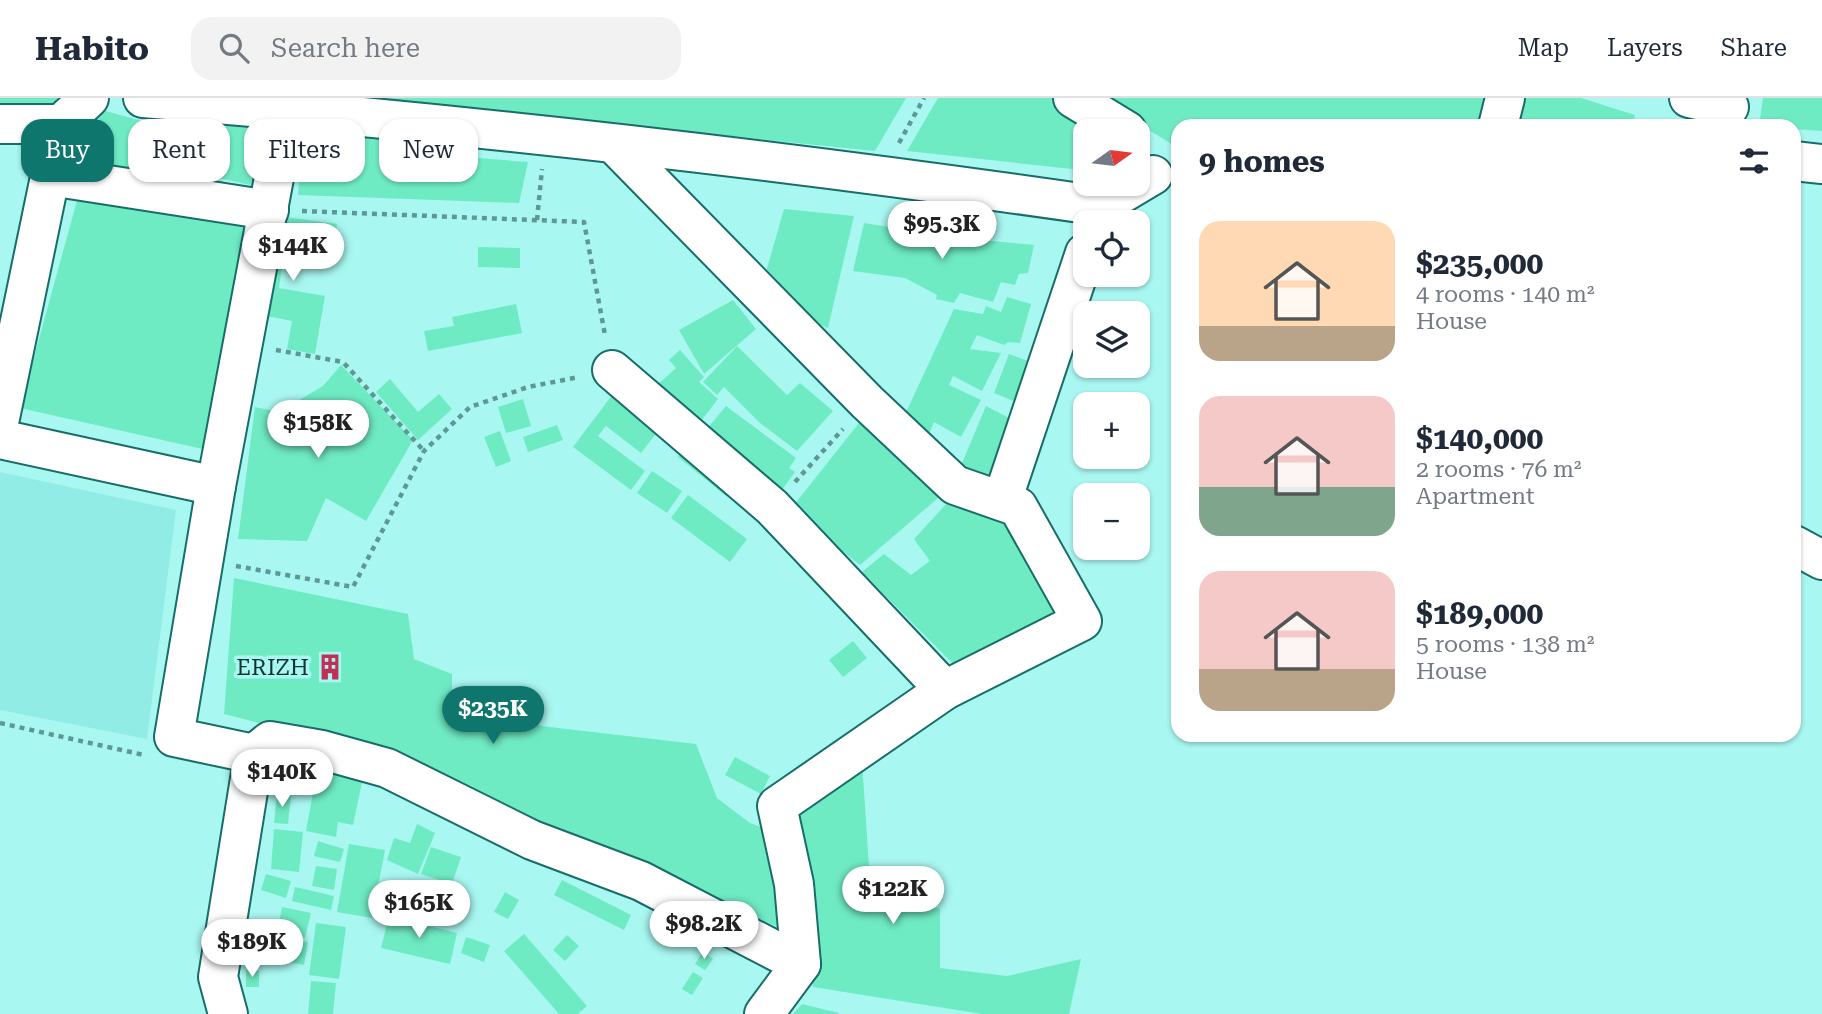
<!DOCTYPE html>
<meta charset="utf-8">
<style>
:root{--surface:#fff;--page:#f2f2f3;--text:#1f2937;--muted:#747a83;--line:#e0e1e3;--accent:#0f766e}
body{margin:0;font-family:"Roboto Serif",serif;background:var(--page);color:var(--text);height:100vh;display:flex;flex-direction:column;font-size:26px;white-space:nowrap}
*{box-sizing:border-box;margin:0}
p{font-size:23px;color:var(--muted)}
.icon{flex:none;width:38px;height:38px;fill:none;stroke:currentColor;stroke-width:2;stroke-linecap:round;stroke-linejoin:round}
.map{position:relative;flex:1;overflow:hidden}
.details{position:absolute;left:1171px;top:21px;width:630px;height:623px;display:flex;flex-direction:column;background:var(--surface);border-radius:21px;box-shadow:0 2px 5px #0004}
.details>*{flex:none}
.guide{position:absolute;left:21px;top:21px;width:665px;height:63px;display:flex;gap:14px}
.needle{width:46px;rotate:76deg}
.buttons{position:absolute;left:1073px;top:21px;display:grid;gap:14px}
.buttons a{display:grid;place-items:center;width:77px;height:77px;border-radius:14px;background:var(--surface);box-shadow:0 2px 5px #0004;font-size:35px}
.price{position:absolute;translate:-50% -60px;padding:0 16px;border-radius:24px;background:#fff;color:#222;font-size:23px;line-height:46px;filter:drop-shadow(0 2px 4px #0008)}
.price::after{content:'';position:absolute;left:50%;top:42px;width:21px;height:16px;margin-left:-10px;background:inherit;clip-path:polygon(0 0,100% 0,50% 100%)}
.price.on{background:var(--accent);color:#fff}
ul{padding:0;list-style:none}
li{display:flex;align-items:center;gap:21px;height:175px;padding:0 28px}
li span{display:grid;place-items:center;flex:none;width:196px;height:140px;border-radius:21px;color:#555}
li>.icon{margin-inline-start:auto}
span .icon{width:84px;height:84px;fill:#fffc;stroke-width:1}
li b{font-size:30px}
h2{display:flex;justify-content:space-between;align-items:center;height:84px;padding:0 28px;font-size:30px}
.tag{padding:0 24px;border-radius:21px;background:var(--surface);box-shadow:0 2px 5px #0004;font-size:24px;line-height:63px}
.tag.on{background:var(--accent);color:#fff}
header{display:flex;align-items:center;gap:42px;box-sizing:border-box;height:98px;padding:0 35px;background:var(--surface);border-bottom:2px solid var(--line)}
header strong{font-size:33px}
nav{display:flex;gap:38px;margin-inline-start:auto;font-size:24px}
.search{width:490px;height:63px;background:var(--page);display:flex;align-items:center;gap:18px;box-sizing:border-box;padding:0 24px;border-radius:21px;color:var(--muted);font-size:26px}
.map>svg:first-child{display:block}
</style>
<header>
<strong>Habito</strong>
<div class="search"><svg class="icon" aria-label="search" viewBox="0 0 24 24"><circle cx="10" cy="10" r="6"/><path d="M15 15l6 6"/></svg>Search here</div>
<nav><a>Map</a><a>Layers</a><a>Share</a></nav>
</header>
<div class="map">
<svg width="1822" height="916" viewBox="0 0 1822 916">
<rect width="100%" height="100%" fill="#a9f7f1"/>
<path fill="#92ece6" d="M 0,374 L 176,412 L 147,641 L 0,612 Z"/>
<g fill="#6febc4">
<path d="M 0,0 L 57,0 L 53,17 L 0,17 Z"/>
<path d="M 378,0 L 906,0 L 875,53 L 378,2 Z"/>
<path d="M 938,0 L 1052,0 L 1092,26 L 1091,33 L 1085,33 L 1085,55 L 1081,72 L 907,53 Z"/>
<path d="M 1097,0 L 1499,0 L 1492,28 L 1178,28 L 1178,50 Z"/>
<path d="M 1522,0 L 1581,0 L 1635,17 L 1632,28 L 1518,28 L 1514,27 Z"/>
<path d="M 1763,0 L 1822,0 L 1822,33 L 1794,31 L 1794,28 L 1759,28 Z"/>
<path d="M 200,9 L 280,22 L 268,91 L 196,75 L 190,90 L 80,72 L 102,12 L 193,37 Z"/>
<path d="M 303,31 L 388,33 L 390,53 L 528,64 L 519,105 L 298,97 Z"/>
<path d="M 81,88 L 255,120 L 216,354 L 20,310 Z"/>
<path d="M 784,111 L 854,118 L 828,230 L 806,221 L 766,174 Z"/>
<path d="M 272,117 L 337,126 L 334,145 L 286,139 L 279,190 L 325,198 L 315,256 L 287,251 L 292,223 L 256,216 Z"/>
<path d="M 864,125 L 951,139 L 1034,147 L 1028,175 L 1019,176 L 1015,187 L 1001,184 L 993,204 L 960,195 L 954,205 L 936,201 L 937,197 L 905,180 L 853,173 Z"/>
<path d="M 478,149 L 520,150 L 520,170 L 478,169 Z"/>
<path d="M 1007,199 L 1031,206 L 1020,245 L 1008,244 L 1004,247 L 977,237 L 970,251 L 1001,255 L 982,293 L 953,278 L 949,287 L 981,302 L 961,339 L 934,324 L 926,343 L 902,323 L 954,211 L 983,216 L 986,208 L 1001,214 Z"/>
<path d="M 733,202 L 756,231 L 704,276 L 679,232 Z"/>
<path d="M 516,206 L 522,235 L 428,253 L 424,233 L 454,228 L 452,219 Z"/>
<path d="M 737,248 L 787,297 L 800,285 L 833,313 L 797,353 L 760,325 L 724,289 L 717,297 L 703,284 Z"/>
<path d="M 680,252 L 704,279 L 699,284 L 718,301 L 697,328 L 648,295 L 676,270 L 669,262 Z"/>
<path d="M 1009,256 L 1039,267 L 1023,307 L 994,295 Z"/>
<path d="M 341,267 L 413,342 L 366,423 L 326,400 L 307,443 L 238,441 L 255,309 L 279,314 L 323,288 Z"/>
<path d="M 390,281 L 418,314 L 439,296 L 452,311 L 418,342 L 376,294 Z"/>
<path d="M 616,292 L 662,328 L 641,355 L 606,328 L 598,338 L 645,373 L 631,392 L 573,349 Z"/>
<path d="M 523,301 L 531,328 L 506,335 L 498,309 Z"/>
<path d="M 726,308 L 796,360 L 789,370 L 795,374 L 776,400 L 701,338 Z"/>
<path d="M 986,308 L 1015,323 L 987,388 L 960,370 Z"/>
<path d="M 859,325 L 945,394 L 860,467 L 790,412 Z"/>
<path d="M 557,327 L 563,342 L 528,354 L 523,339 Z"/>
<path d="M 500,333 L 511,363 L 496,369 L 484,339 Z"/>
<path d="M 688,346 L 736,385 L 726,398 L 678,359 Z"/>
<path d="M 652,373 L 682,393 L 667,415 L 637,395 Z"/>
<path d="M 688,397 L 747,441 L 730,464 L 671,420 Z"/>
<path d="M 949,403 L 1024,432 L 1065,518 L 966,579 L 862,474 L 884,456 L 911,477 L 930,463 L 914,441 Z"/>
<path d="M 234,480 L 408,516 L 414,561 L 452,576 L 452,601 L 507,606 L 541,628 L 696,646 L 717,700 L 750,725 L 777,735 L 788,833 L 409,676 L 413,664 L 224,616 Z"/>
<path d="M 853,543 L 867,560 L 843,579 L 829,562 Z"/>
<path d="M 735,659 L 770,678 L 761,696 L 725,677 Z"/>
<path d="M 862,663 L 872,814 L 940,810 L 940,870 L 1007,878 L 1081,861 L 1069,916 L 982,916 L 813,889 L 793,714 Z"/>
<path d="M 318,667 L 364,675 L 353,727 L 338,724 L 336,739 L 306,733 Z"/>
<path d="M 277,695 L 291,696 L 288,726 L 274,725 Z"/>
<path d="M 417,726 L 435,735 L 418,776 L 387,762 L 394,740 L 410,745 Z"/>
<path d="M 274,731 L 303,734 L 299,774 L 271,771 Z"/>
<path d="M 318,743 L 344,751 L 340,764 L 314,758 Z"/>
<path d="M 349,746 L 385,752 L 372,820 L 337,814 Z"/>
<path d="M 431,749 L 461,759 L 452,786 L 421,776 Z"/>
<path d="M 316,768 L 337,771 L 334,792 L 312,788 Z"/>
<path d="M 266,776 L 291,783 L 286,800 L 261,792 Z"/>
<path d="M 562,782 L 631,817 L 624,832 L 554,797 Z"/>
<path d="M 295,789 L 334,798 L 331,812 L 292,803 Z"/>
<path d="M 505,794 L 519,802 L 508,821 L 494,814 Z"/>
<path d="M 282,809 L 311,815 L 305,840 L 277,835 Z"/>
<path d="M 389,818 L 457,835 L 450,866 L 381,850 Z"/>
<path d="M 316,825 L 346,829 L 339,881 L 309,877 Z"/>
<path d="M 524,836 L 587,908 L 578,916 L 559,916 L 504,853 Z"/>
<path d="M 567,837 L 579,848 L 565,863 L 553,852 Z"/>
<path d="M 277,839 L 308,844 L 304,867 L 273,861 Z"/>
<path d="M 466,839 L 490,847 L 484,864 L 461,855 Z"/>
<path d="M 703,854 L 713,861 L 705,872 L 695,866 Z"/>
<path d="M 246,872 L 259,873 L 259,889 L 246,889 Z"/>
<path d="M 693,874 L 703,880 L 692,897 L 682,891 Z"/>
<path d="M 311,883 L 336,885 L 333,916 L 308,916 Z"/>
<path d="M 802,906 L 839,915 L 838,916 L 793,916 Z"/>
</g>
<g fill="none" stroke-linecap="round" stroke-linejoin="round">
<g stroke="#176d69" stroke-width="42">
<g id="minor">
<path d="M 143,0 C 463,25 783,62 1101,108 L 1153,77"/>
<path d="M 1073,0 L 1127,33"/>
<path d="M 1689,0 L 1729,9"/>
<path d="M 0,26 L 61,26 L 89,0"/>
<path d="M 1498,28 L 1505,0"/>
<path d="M 615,47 L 867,304 L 955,387 L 1018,409 L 1082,523 L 945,592 L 777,708 L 794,786 L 801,866 L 764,916"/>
<path d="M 1794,63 L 1822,66"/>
<path d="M 50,78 L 269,112"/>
<path d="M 612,272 L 772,409 L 945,592"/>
<path d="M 0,320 L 61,26"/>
<path d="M 0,341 L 216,388"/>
<path d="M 1002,403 L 1085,155"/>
<path d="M 1794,447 L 1822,462"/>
<path d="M 254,656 L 270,643 L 322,652 L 387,670 L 532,742 L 641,783 L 801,866"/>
<path d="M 228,916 L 218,879 L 254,656 L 174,639 L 216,388 L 289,0"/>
</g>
</g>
<g stroke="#5f9793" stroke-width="4.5" stroke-dasharray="5 5" stroke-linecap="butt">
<path d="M 899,45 L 924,0"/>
<path d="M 302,113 L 584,124 L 605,237"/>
<path d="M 537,122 L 542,71"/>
<path d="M 276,252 L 343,264 L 424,353"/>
<path d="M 795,384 L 843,331"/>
<path d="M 236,468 L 353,489 L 424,353 L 470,309 L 528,289 L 579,279"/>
<path d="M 0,625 L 144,657"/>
</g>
<use href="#minor" stroke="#fff" stroke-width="38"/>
</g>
<defs>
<g id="building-bare" transform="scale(2.1)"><path d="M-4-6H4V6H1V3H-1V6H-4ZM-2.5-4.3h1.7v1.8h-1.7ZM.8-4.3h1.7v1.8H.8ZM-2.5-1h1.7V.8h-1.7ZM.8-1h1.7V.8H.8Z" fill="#c03056" stroke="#a9f7f1" stroke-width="2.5" paint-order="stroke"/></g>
</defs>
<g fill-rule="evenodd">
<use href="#building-bare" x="330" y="569"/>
</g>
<g text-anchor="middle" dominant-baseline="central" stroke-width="7" stroke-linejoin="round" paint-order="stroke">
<g font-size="23" fill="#133432" stroke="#a9f7f1" text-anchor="end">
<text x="309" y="569">ERIZH</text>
</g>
</g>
</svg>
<div class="buttons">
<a><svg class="needle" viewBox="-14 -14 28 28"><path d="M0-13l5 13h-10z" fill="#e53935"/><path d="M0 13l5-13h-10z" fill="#747a83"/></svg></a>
<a><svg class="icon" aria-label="locate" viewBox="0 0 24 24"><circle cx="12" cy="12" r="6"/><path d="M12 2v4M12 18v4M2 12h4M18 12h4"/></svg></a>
<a><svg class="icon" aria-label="layers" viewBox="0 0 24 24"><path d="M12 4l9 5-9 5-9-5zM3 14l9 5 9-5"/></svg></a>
<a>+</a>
<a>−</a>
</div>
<b class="price" style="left:942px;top:163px">$95.3K</b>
<b class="price" style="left:293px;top:185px">$144K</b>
<b class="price" style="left:318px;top:362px">$158K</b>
<b class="price on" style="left:493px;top:648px">$235K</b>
<b class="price" style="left:282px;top:711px">$140K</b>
<b class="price" style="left:893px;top:828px">$122K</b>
<b class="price" style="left:419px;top:842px">$165K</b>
<b class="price" style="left:704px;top:863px">$98.2K</b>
<b class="price" style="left:252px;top:881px">$189K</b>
<div class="guide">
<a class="tag on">Buy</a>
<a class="tag">Rent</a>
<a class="tag">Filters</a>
<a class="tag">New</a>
</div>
<section class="details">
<h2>9 homes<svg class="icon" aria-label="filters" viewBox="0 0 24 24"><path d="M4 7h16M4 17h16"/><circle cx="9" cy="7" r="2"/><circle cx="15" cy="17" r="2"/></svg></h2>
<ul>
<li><span style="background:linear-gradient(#ffd9b3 75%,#b9a48a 0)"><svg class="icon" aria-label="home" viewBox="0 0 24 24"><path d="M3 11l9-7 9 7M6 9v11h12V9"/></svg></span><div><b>$235,000</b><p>4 rooms · 140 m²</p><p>House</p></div></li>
<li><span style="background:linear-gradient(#f6c9c9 65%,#7fa58c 0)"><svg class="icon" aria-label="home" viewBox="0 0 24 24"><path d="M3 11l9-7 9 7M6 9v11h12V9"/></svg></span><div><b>$140,000</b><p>2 rooms · 76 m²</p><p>Apartment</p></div></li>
<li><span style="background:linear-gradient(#f6c9c9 70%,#b9a48a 0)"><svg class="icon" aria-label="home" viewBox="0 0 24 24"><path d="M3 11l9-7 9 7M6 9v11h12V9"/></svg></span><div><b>$189,000</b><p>5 rooms · 138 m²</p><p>House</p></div></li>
</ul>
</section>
</div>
